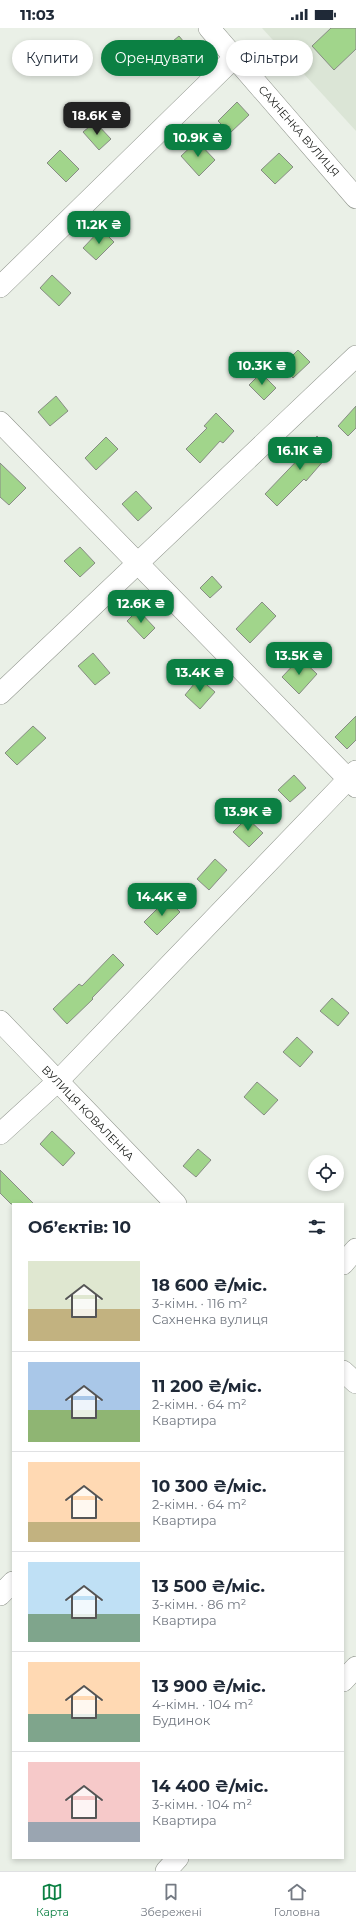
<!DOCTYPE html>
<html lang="uk">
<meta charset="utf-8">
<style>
:root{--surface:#fff;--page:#f2f2f3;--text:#1f2937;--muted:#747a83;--line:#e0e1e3;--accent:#0b8043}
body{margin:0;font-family:Montserrat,sans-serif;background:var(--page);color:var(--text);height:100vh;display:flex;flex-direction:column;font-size:15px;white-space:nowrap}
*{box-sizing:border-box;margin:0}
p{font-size:13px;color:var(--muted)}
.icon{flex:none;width:22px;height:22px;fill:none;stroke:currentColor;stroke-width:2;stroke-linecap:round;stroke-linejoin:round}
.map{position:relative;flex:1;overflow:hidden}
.panel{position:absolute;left:12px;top:1175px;width:332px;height:656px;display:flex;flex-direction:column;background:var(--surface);border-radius:0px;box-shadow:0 2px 6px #0003}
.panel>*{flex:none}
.hud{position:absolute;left:12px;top:12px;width:332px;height:36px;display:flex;gap:8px}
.controls{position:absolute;left:308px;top:1127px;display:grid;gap:8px}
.controls a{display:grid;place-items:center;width:36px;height:36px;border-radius:50%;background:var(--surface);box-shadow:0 2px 6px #0003;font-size:20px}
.price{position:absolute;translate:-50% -34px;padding:0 9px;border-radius:8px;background:var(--accent);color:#fff;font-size:13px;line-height:26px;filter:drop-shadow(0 1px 2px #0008)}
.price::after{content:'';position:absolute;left:50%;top:24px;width:12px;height:9px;margin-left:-6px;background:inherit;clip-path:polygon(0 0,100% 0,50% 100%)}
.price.on{background:#222;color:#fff}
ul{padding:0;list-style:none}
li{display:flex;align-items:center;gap:12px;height:100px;padding:0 16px}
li+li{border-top:1px solid var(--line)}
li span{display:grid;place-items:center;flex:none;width:112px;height:80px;border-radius:0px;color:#555}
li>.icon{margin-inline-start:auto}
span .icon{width:48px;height:48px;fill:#fffc;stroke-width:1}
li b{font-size:17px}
h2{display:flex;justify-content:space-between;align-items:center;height:48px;padding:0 16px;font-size:17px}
.pill{padding:0 14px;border-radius:18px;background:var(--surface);box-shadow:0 2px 6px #0003;font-size:14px;line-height:36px}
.pill.on{background:var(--accent);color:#fff}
.status{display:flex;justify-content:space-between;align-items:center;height:28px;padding:0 20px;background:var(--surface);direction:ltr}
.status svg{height:11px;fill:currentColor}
.tabs{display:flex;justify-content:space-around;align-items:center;height:56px;border-top:1px solid var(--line);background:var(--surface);font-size:11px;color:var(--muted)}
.tabs a{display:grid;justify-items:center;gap:2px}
.tabs .on{color:var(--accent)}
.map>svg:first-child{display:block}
</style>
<div class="status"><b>11:03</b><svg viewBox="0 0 49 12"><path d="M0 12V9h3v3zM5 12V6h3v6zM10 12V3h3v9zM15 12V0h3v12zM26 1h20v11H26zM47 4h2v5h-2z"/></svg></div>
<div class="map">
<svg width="356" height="1843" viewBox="0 0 356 1843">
<rect width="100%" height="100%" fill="#eaf0e7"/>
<path fill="#dbe5d6" d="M 262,0 L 356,0 L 356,103 Z"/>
<g fill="#a1d58b" stroke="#878c84">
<path d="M 331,0 L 356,0 L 356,21 L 334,42 L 312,18 Z"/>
<path d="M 179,8 L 199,32 L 182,47 L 161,23 Z"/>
<path d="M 237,74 L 249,87 L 230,105 L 218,93 Z"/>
<path d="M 95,94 L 111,111 L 99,122 L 83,104 Z"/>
<path d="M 197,113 L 215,132 L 199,148 L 181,128 Z"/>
<path d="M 60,122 L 79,141 L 66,154 L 47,135 Z"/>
<path d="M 279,125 L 293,139 L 275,156 L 261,142 Z"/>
<path d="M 101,201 L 114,214 L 96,232 L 83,220 Z"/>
<path d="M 52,247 L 71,265 L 59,278 L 40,260 Z"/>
<path d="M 298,322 L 310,334 L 293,350 L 282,338 Z"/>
<path d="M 261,345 L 276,360 L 264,372 L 249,357 Z"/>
<path d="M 56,368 L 68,383 L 50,398 L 38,384 Z"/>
<path d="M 356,378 L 356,400 L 348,408 L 338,398 Z"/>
<path d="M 216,385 L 234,403 L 223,415 L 220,413 L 200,435 L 186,421 L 207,400 L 204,398 Z"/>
<path d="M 317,408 L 332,423 L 306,453 L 304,451 L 277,478 L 265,466 L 309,420 L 307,419 Z"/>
<path d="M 106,409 L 118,421 L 96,442 L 85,430 Z"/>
<path d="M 0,435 L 26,460 L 9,477 L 0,469 Z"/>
<path d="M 136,463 L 152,480 L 138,493 L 122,476 Z"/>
<path d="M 80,519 L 95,535 L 80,549 L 64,533 Z"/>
<path d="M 212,548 L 222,559 L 210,570 L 200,560 Z"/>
<path d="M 262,574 L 276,588 L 250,615 L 236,601 Z"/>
<path d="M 138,582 L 155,600 L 144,611 L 127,593 Z"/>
<path d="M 93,625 L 110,645 L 95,657 L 78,638 Z"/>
<path d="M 300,630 L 317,646 L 299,666 L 282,649 Z"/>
<path d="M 199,650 L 215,664 L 200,681 L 185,667 Z"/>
<path d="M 356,688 L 356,712 L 347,721 L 335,709 Z"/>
<path d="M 33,698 L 46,710 L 17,737 L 5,725 Z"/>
<path d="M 294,747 L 306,760 L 290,774 L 278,762 Z"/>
<path d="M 247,790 L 263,805 L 249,819 L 233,804 Z"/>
<path d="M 215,831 L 227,842 L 209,862 L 197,851 Z"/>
<path d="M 167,871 L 180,884 L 157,907 L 144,894 Z"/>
<path d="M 113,926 L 124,937 L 92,970 L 93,971 L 67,996 L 53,981 L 79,956 L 82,958 Z"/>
<path d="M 332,970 L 349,985 L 338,998 L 320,983 Z"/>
<path d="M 297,1009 L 313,1024 L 300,1039 L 283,1024 Z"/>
<path d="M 257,1054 L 278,1072 L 264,1087 L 244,1069 Z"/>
<path d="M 52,1103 L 75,1125 L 63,1138 L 40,1116 Z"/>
<path d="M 198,1121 L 211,1132 L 196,1149 L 183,1138 Z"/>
<path d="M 0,1142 L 34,1176 L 11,1176 L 0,1165 Z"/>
</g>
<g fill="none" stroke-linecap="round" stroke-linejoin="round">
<g stroke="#90958d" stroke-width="22">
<g id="street">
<path d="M 209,0 L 356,170"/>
<path d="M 0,259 L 235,29"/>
<path d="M 0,394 L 356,759"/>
<path d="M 0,666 L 356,328"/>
<path d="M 0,993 L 176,1176"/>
<path d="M 0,1106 L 58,1053 L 356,743"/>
<path d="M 343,1236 L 356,1221"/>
<path d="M 343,1343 L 356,1355"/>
<path d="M 0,1567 L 13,1554"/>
<path d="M 343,1653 L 356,1639"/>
<path d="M 166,1843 L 178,1830"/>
</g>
</g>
<use href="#street" stroke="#fff" stroke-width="21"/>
</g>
<g text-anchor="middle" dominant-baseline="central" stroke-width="3" stroke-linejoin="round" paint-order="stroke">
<g font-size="11" fill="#171916" stroke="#fff">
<text transform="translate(299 103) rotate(49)">САХНЕНКА ВУЛИЦЯ</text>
<text transform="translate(88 1085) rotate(46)">ВУЛИЦЯ КОВАЛЕНКА</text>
</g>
</g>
</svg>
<div class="controls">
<a><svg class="icon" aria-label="locate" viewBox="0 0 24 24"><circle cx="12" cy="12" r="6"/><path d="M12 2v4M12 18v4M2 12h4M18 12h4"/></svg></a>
</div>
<b class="price on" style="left:97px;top:108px">18.6K ₴</b>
<b class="price" style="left:198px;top:130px">10.9K ₴</b>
<b class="price" style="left:99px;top:217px">11.2K ₴</b>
<b class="price" style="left:262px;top:358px">10.3K ₴</b>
<b class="price" style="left:300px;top:443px">16.1K ₴</b>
<b class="price" style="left:141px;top:596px">12.6K ₴</b>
<b class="price" style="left:299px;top:648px">13.5K ₴</b>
<b class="price" style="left:200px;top:665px">13.4K ₴</b>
<b class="price" style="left:248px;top:804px">13.9K ₴</b>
<b class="price" style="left:162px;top:889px">14.4K ₴</b>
<div class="hud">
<a class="pill">Купити</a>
<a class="pill on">Орендувати</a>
<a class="pill">Фільтри</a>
</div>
<section class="panel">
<h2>Об’єктів: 10<svg class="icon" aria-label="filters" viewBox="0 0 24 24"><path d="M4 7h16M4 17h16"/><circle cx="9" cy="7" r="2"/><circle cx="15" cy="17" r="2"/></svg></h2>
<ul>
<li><span style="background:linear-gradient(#dfe7d0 60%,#c2b280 0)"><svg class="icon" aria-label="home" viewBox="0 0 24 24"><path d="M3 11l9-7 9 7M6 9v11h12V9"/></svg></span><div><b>18 600 ₴/міс.</b><p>3-кімн. · 116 m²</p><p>Сахненка вулиця</p></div></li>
<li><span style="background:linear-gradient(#a9c7e8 60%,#8fb573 0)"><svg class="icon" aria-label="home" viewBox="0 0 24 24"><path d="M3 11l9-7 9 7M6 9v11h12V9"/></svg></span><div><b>11 200 ₴/міс.</b><p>2-кімн. · 64 m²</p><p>Квартира</p></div></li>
<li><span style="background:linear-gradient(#ffd9b3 75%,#c2b280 0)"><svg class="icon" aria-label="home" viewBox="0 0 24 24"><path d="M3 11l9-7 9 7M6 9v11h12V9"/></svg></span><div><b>10 300 ₴/міс.</b><p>2-кімн. · 64 m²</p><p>Квартира</p></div></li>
<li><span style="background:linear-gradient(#bfe0f5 65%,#7fa58c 0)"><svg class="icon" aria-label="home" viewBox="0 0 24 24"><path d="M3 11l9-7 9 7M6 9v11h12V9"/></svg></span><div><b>13 500 ₴/міс.</b><p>3-кімн. · 86 m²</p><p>Квартира</p></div></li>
<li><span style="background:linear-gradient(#ffd9b3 65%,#7fa58c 0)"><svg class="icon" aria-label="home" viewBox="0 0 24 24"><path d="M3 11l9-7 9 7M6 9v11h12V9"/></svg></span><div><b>13 900 ₴/міс.</b><p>4-кімн. · 104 m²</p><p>Будинок</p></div></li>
<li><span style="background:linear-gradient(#f6c9c9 75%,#9aa5b1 0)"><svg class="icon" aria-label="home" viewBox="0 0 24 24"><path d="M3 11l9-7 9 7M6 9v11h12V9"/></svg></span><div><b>14 400 ₴/міс.</b><p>3-кімн. · 104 m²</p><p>Квартира</p></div></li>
</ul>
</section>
</div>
<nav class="tabs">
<a class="on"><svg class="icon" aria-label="map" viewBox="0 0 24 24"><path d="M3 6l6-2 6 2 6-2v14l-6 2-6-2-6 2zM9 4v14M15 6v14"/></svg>Карта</a>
<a><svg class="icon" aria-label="saved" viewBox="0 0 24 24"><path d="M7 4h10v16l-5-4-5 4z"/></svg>Збережені</a>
<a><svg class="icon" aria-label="home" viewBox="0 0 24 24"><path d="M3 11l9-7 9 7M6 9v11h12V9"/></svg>Головна</a>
</nav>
